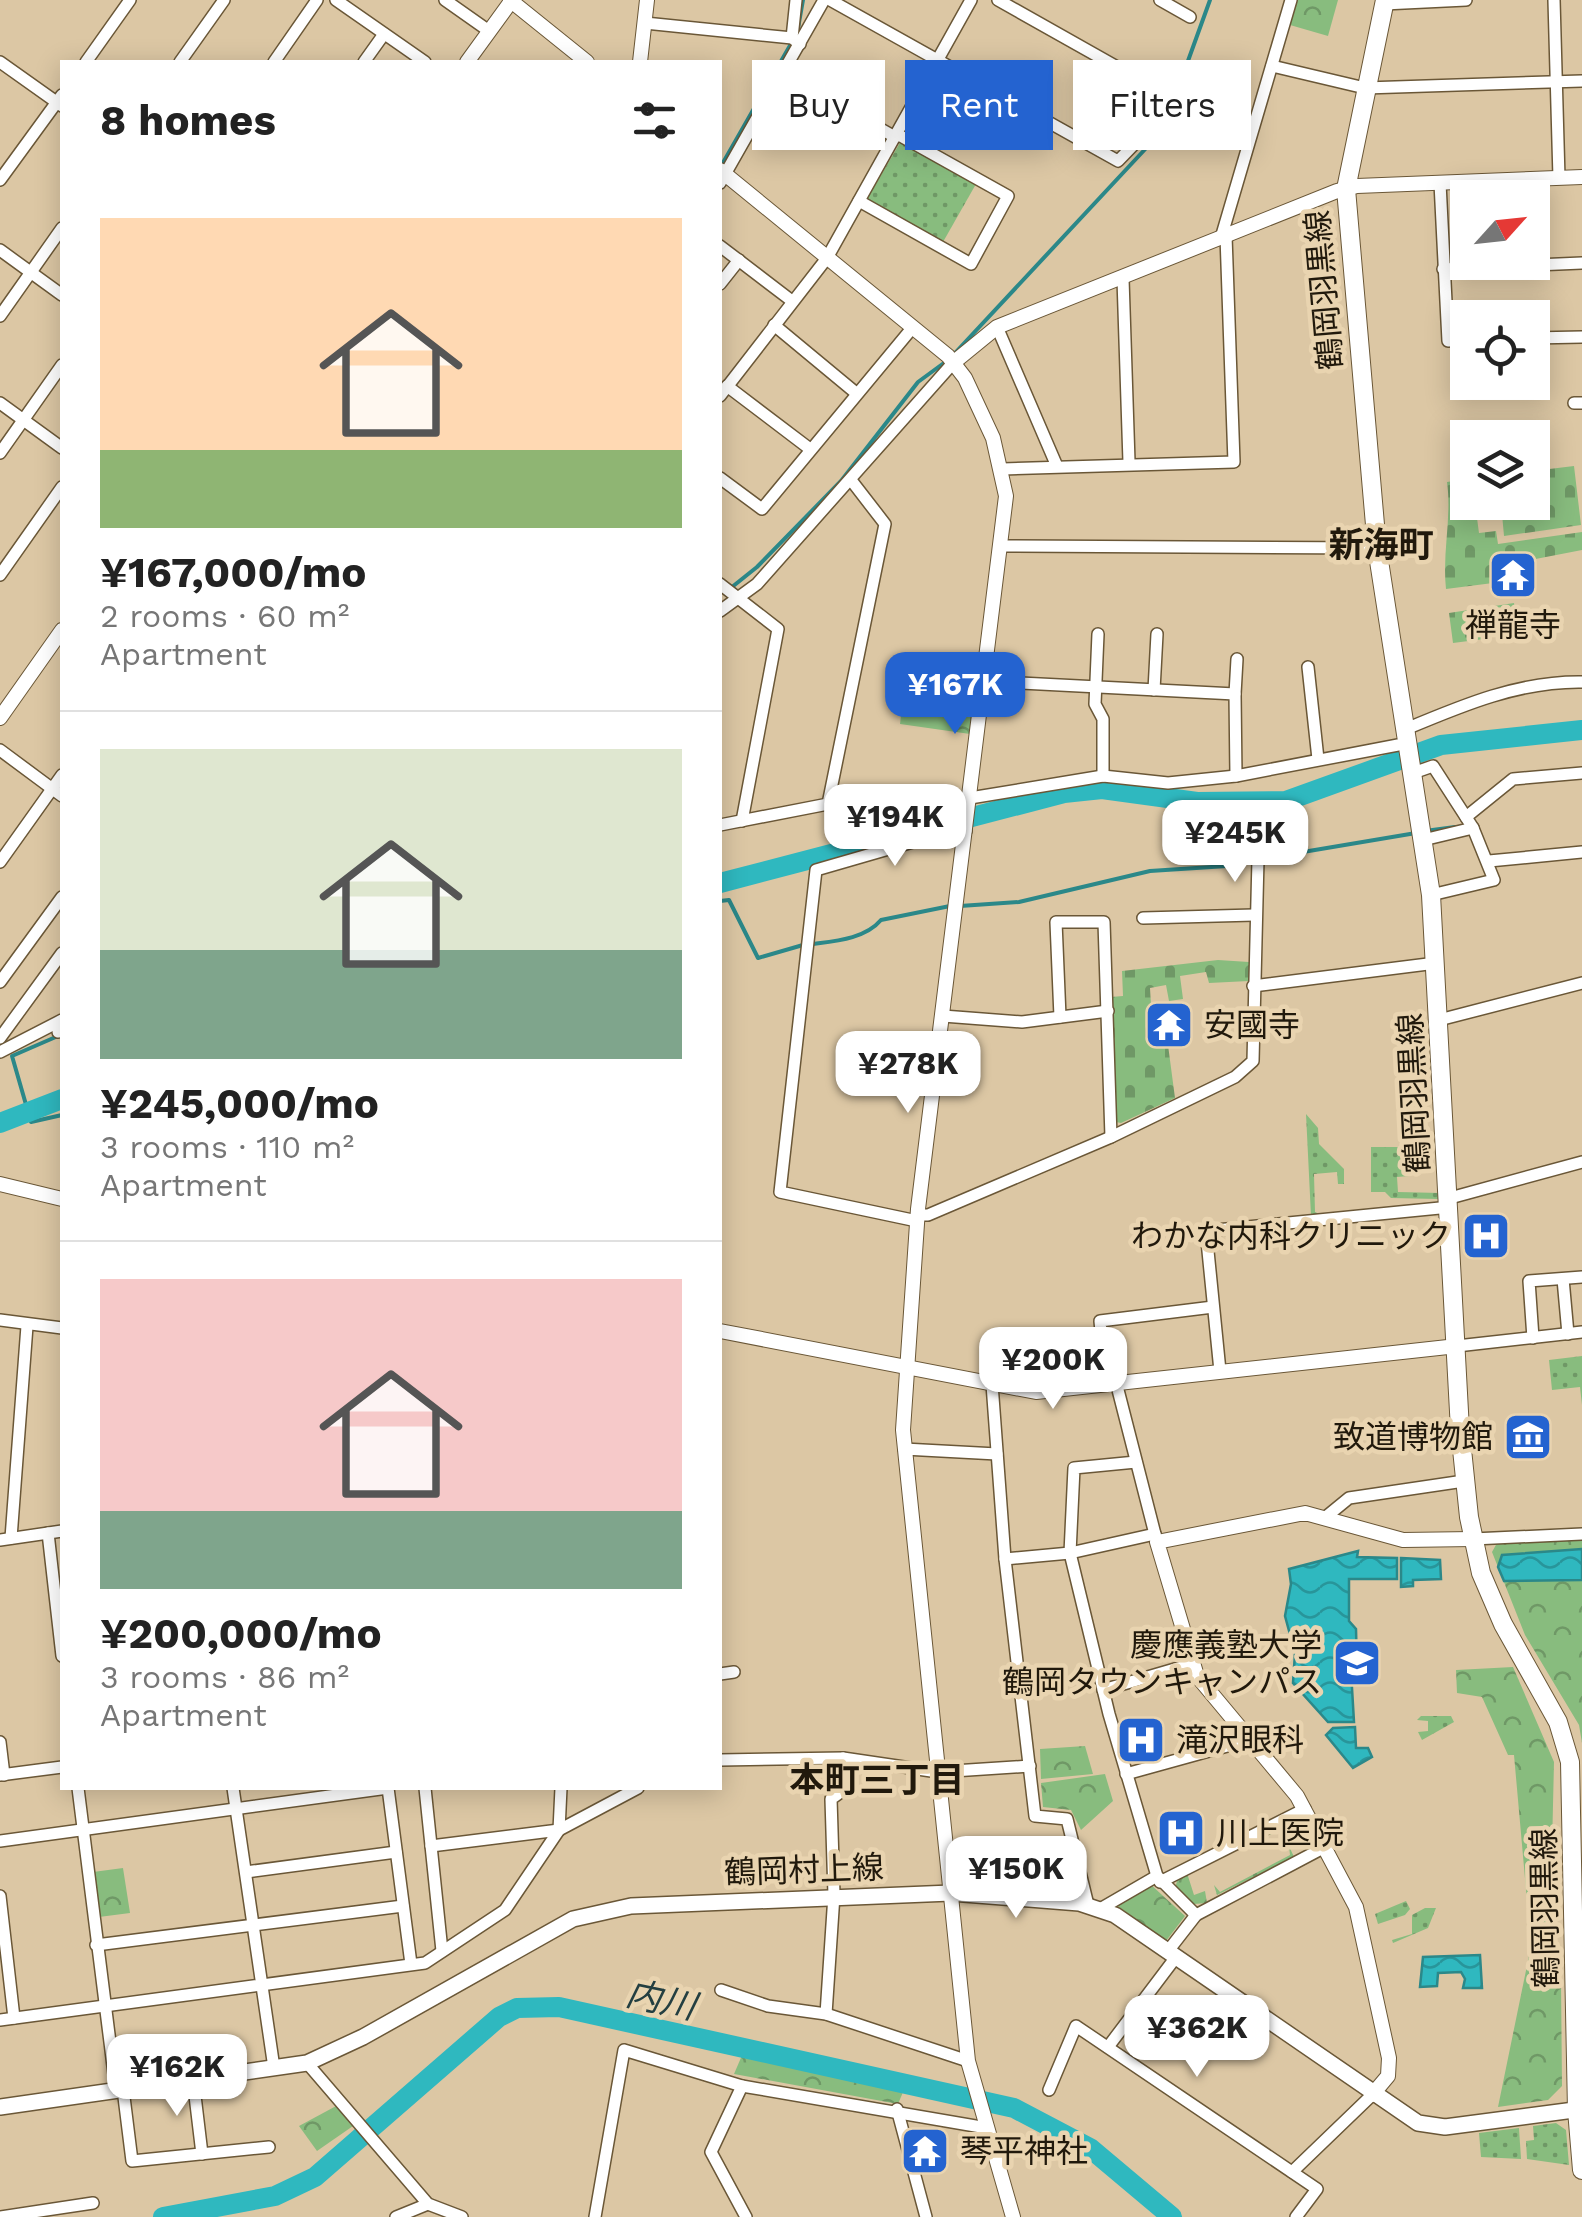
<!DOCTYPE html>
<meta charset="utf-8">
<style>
:root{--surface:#fff;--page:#f6f6f6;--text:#222;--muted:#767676;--line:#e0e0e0;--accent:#2463d0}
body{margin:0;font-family:"Work Sans","Noto Sans JP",sans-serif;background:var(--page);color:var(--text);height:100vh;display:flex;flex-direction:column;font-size:38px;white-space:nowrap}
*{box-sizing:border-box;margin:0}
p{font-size:32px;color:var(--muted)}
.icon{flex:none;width:55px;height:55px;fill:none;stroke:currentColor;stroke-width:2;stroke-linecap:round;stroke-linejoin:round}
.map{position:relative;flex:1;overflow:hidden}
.drawer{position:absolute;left:60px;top:60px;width:662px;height:1730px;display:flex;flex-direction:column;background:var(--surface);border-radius:0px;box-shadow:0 5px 25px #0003}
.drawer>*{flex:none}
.banner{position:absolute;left:752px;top:60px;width:678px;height:90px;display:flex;gap:20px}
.needle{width:65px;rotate:63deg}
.controls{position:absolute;left:1450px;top:180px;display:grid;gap:20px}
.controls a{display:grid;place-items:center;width:100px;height:100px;border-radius:0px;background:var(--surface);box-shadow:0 5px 25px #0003;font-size:50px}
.price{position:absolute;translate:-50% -85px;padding:0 22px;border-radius:20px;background:#fff;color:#222;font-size:32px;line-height:65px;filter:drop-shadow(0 2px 5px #0008)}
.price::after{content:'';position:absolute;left:50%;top:60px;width:30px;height:22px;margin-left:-15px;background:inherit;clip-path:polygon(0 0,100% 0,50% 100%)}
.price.active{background:var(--accent);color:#fff}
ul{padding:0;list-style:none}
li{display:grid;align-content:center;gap:20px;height:530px;padding:0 40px}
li+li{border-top:2px solid var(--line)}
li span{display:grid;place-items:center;height:310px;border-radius:0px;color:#555}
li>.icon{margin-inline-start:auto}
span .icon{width:180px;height:180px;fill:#fffc;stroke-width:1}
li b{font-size:42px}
h2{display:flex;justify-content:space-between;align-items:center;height:120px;padding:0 40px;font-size:42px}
.tag{padding:0 35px;border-radius:0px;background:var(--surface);box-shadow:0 5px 25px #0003;font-size:35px;line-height:90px}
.tag.active{background:var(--accent);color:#fff}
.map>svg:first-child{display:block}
</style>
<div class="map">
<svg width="1582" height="2217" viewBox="0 0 1582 2217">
<defs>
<pattern id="grass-dots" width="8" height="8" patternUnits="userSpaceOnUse" patternTransform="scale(2.5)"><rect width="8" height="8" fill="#88bc7e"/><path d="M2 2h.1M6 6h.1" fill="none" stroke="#6f9866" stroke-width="1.8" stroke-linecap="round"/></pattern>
<pattern id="cemetery-stones" width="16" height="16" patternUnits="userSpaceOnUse" patternTransform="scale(2.5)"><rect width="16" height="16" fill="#88bc7e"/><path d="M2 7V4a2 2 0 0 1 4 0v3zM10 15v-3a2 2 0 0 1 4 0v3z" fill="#6f9866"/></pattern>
<pattern id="park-crowns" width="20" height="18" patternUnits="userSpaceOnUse" patternTransform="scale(2.5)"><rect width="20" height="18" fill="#88bc7e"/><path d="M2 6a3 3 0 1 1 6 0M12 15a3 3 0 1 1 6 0" fill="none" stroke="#6f9866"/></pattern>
<pattern id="water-waves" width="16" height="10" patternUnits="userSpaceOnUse" patternTransform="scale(2.5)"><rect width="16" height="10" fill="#2fb8bf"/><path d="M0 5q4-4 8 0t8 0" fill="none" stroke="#28959a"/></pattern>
</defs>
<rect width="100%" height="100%" fill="#dcc7a4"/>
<g fill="url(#grass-dots)">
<path d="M 901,141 L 976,184 L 943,242 L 867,199 Z"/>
<path d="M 1306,1114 L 1318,1128 L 1319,1144 L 1344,1169 L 1344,1184 L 1338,1184 L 1337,1172 L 1314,1174 L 1315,1212 L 1322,1215 L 1311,1216 Z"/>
<path d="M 1371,1147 L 1409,1147 L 1409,1176 L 1397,1177 L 1398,1192 L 1441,1193 L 1438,1199 L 1391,1198 L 1385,1192 L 1371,1192 Z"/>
<path d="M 1582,1356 L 1582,1405 L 1580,1387 L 1552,1390 L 1549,1360 Z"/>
<path d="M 1421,1716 L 1451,1716 L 1454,1722 L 1422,1740 L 1418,1732 L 1428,1731 L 1428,1721 L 1417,1720 Z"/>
<path d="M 1295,1820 L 1303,1821 L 1315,1842 L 1310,1849 L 1303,1848 L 1291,1825 L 1187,1873 Z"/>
<path d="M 1289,1846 L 1294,1857 L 1217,1895 L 1214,1885 L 1220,1892 L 1290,1855 Z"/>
<path d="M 1406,1901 L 1410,1909 L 1405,1915 L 1378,1924 L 1375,1914 Z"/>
<path d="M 1425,1908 L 1436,1908 L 1428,1928 L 1393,1943 L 1392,1940 L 1412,1934 L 1412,1915 Z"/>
<path d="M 1556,2123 L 1566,2130 L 1569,2165 L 1527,2159 L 1526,2141 L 1534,2140 L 1533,2126 Z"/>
<path d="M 1519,2128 L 1521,2159 L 1481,2157 L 1479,2133 Z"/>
</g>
<g fill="url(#cemetery-stones)">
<path d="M 1574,466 L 1581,525 L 1504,536 L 1501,503 L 1532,502 L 1533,471 Z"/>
<path d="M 1467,479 L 1468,502 L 1475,503 L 1479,533 L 1496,531 L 1498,544 L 1582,532 L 1582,550 L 1510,564 L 1493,583 L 1446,589 C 1442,552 1452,518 1447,482 Z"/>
<path d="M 1514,603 L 1516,618 L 1482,623 L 1484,639 L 1453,643 L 1449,613 Z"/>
<path d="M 1218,960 L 1249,962 L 1249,981 L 1209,983 L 1206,972 L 1180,976 L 1183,999 L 1169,1001 L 1166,985 L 1150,988 L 1153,1039 L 1159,1039 L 1161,1046 L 1168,1045 L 1175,1098 L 1121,1123 L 1116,1122 L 1111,997 L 1123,996 L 1122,971 Z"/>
</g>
<g fill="url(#park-crowns)">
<path d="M 1296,0 L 1338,0 L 1328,36 L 1290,25 Z"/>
<path d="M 905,681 L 974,691 L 970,734 L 900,724 Z"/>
<path d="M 1582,1538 L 1582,1743 L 1579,1725 L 1525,1635 L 1492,1552 L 1497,1543 Z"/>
<path d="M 1513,1667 L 1554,1762 L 1549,1979 L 1561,1981 L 1562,2086 L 1548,2100 L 1498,2107 L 1531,1946 L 1514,1755 L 1508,1755 L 1482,1697 L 1457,1693 L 1456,1670 Z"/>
<path d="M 1085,1746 L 1093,1774 L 1041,1779 L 1040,1749 Z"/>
<path d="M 1105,1774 L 1113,1801 L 1081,1830 L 1071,1810 L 1043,1807 L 1041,1783 Z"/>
<path d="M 123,1868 L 130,1913 L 99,1917 L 93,1872 Z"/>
<path d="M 1187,1873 L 1194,1895 L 1205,1891 L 1207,1903 L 1194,1904 L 1175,1888 L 1178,1878 Z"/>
<path d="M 1149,1883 L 1185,1916 L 1166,1941 L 1115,1904 Z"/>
<path d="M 743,2053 L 906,2085 L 898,2104 L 734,2074 Z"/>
<path d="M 338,2105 L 353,2126 L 317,2151 L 299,2126 Z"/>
</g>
<g fill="url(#water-waves)" stroke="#2b8889" stroke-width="2.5">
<path d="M 1582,1549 L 1582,1580 L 1504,1581 L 1498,1567 L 1502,1555 Z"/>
<path d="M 1358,1551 L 1357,1557 L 1397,1558 L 1397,1579 L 1349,1579 L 1349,1621 L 1356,1629 L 1357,1670 L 1351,1671 L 1354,1722 L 1328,1722 L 1293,1683 L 1295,1653 L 1285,1616 L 1291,1584 L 1289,1569 Z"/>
<path d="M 1401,1558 L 1440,1560 L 1441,1579 L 1413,1580 L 1413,1586 L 1401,1587 Z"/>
<path d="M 1355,1727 L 1356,1748 L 1368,1748 L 1372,1757 L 1353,1768 L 1326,1735 L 1333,1728 Z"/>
<path d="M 1480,1955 L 1482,1988 L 1463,1988 L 1465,1979 L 1461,1972 L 1438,1973 L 1437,1986 L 1420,1987 L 1423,1957 Z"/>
</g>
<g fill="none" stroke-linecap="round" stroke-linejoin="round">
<g stroke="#2b8889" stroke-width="4">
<path d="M 797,34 L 803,0"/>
<path d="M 720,168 L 792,42"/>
<path d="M 955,353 L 1163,130 L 1210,0"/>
<path d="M 732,587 L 757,567 L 841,481 L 918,382 L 948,360"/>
<path d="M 1425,831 L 1455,827"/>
<path d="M 720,901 L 729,900 L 758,958 L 803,945"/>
<path d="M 960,906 L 1019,902 L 1150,871 L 1227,866 L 1258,851 L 1297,853 L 1416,833"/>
<path d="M 812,944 C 835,941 865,939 881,920 L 950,906"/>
<path d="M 58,1036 L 12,1056 L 31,1122 L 62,1115"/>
</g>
<g stroke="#2fb8bf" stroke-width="20">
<path d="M 720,883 L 1064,793 L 1102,789 L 1197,802 L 1286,801 L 1441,745 L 1582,730"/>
<path d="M 0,1123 L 62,1099"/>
<path d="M 163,2217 L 275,2196 L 315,2177 L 499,2017 L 517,2008 L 559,2007 L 1014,2108 L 1090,2148 L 1172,2217"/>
</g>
<g stroke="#6a5737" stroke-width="14">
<g id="minor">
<path d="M 336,0 L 425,62"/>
<path d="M 445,0 L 489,31"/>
<path d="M 830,0 L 1118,161 L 1150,128 L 1165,94 L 998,0"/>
<path d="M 1160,0 L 1190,17"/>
<path d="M 1554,0 L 1559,178"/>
<path d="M 1384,4 L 1466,0"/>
<path d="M 645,23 L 792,38 L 800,44"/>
<path d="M 792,38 L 796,0"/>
<path d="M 0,62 L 62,106"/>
<path d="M 86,62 L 130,0"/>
<path d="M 180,62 L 224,0"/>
<path d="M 274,62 L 317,0"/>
<path d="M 364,62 L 384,34"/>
<path d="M 1272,66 L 1365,88 L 1582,81"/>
<path d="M 783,74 L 895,137"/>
<path d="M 0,180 L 62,95"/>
<path d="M 720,183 L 824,0"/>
<path d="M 1440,183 L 1448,341 L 1468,340"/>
<path d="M 859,201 L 971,264 L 1008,196 L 897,134"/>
<path d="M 1221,238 L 1291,0"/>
<path d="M 720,246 L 792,301"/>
<path d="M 0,250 L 62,295"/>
<path d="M 1443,269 L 1582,263"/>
<path d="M 1123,279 L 1129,462"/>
<path d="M 720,284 L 739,260"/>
<path d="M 0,316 L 62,228"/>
<path d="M 774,325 L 856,393"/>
<path d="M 997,327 L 1056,464"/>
<path d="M 1532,338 L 1582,337"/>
<path d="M 727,386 L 810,449"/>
<path d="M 720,396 L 827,258 L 971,0"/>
<path d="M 0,403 L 62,448"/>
<path d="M 1574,403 L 1582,403"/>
<path d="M 0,453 L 62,365"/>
<path d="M 1003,469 L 1234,462 L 1226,236"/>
<path d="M 720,478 L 762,509 L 913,327"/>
<path d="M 1000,546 L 1377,548"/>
<path d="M 0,575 L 62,487"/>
<path d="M 720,584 L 778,629 L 742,821"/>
<path d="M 720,611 L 757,584 L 953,363"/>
<path d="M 1098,634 L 1095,704 L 1103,719 L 1103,776"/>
<path d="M 1308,667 L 1318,759"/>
<path d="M 984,681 L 1235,694 L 1236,776"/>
<path d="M 1154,690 L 1157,634"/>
<path d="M 1235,694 L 1237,659"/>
<path d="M 1406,729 C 1463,705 1520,681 1582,682"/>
<path d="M 0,750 L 62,796"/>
<path d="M 1413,773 L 1433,766 L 1473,828 L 1494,880 L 1431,895"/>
<path d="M 970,798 L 1103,776 L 1168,783 L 1236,776 L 1398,745"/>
<path d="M 1466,817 L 1513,779 L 1582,773"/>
<path d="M 720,825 L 828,804 L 885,524 L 851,480"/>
<path d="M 1423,840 L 1473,828"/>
<path d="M 1489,861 L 1582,852"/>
<path d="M 0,862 L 62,775"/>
<path d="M 1143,918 L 1254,915"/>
<path d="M 0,982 L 62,897"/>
<path d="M 1253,986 L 1436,963"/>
<path d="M 943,1016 L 1022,1022 L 1108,1011"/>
<path d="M 1060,1017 L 1056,922 L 1104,922 L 1111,1137"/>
<path d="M 1439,1020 L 1582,983"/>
<path d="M 58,1032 L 62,1030"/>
<path d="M 0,1038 L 62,953"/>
<path d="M 0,1052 L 62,1020"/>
<path d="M 1450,1198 L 1582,1162"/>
<path d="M 917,1215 L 928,1215 L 1111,1137 L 1235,1077 L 1253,1061 L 1258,859"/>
<path d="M 917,1221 L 780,1192 L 816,870 L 944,833 L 966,831"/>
<path d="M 1563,1279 L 1568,1334"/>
<path d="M 0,1320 L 62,1328"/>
<path d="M 1533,1338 L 1529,1281 L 1582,1277"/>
<path d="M 1457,1346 L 1582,1332"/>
<path d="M 1220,1371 L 1206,1231 L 1450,1207"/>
<path d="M 1116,1382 L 1157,1542"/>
<path d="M 1106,1383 L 1100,1321 L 1213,1307"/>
<path d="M 992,1384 L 1005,1559 L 1035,1816 L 1067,1819 L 1088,1905"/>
<path d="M 904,1449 L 997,1454"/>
<path d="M 1136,1462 L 1074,1468 L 1070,1553 L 1109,1714 L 1157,1876 L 1196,1915"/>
<path d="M 1327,1516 L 1349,1498 L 1464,1481"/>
<path d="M 48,1533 L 62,1656"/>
<path d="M 11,1538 L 27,1326"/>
<path d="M 1473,1539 L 1582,1534"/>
<path d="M 0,1540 L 62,1531"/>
<path d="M 1005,1559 L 1070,1553 L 1155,1534"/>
<path d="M 720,1674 L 734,1672"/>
<path d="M 1103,1690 L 1192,1664"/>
<path d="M 0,1742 L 4,1775"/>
<path d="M 720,1760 L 843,1758 L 938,1772 L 1030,1766"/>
<path d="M 1126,1774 L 1249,1740"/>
<path d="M 0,1775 L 62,1767"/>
<path d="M 78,1788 L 116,2090"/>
<path d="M 233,1788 L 274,2068"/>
<path d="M 388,1788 L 411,1964"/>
<path d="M 425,1788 L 442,1951"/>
<path d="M 0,1841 L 388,1788"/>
<path d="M 431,1846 L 559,1830 L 638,1788"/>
<path d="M 246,1872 L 396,1852"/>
<path d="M 1160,1882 L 1305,1809"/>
<path d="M 0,1896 L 14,2018"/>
<path d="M 1100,1909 L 1157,1876"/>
<path d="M 96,1945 L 403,1906"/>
<path d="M 1168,1951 L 1196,1915 L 1325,1847"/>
<path d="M 721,1990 L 768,2006 L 826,2014 L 968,2061"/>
<path d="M 826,2014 L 834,1895 L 831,1799 L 838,1794 L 843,1758"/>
<path d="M 0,2020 L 425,1963 L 505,1910 L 559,1830 L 561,1788"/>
<path d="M 1108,2047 L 1176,1957"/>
<path d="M 307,2063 L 428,2204 L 462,2217"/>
<path d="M 193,2079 L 202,2154"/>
<path d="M 742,2086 L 711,2152 L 746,2217"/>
<path d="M 123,2089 L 132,2161 L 269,2147"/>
<path d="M 1049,2090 L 1076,2026 L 1317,2189 L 1296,2217"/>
<path d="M 897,2109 L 926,2217"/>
<path d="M 1292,2172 L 1372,2095"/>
<path d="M 0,2217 L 93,2203"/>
<path d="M 396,2217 L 428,2204"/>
<path d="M 595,2217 L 624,2050 L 742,2086 L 987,2128"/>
</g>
</g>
<g stroke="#6a5737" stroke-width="16">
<g id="tertiary">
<path d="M 510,0 L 587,62"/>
<path d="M 467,62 L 512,0"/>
<path d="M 640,62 L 647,0"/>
<path d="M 720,170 L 948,356 L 965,378 L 993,438 L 1006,496 L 918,1209 L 903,1430 L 968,2061 L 1013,2217"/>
<path d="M 953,363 L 997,327 L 1337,191 L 1357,186 L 1582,177"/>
<path d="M 0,718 L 62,630"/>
<path d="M 0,1184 L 62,1199"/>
<path d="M 720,1331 L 1036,1392 L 1457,1346"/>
<path d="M 1372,2095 L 1388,2076 L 1389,2058 L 1356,1907 L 1297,1796 L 1197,1676 L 1157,1542 L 1305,1513 L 1403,1540 L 1473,1539"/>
</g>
</g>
<g stroke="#6a5737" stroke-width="18">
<path id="secondary" d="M 0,2107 L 307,2063 L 363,2037 L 573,1919 L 631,1906 L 951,1893 L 1079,1903 L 1115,1915 L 1418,2123 L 1445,2127 L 1582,2109"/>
</g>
<g stroke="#6a5737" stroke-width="20">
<path id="primary" d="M 1385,0 L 1346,189 L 1377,548 L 1431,895 L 1460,1430 L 1469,1517 L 1481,1573 L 1503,1624 L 1558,1722 L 1570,1762 L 1577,2110 L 1582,2170"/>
</g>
<use href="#minor" stroke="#fff" stroke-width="11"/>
<use href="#tertiary" stroke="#fff" stroke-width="14"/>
<use href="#secondary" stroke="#fff" stroke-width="15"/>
<use href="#primary" stroke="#fff" stroke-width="18"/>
</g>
<defs>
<g id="temple-square" transform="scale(2.5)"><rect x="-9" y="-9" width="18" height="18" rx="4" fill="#2463d0" stroke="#e9d4b0"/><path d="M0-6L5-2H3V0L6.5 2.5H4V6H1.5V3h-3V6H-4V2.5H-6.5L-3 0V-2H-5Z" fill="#fff"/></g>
<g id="hospital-square" transform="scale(2.5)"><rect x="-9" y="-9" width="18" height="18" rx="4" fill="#2463d0" stroke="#e9d4b0"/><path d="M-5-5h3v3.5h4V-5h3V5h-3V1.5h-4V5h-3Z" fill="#fff"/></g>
<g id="museum-square" transform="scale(2.5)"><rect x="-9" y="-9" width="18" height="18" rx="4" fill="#2463d0" stroke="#e9d4b0"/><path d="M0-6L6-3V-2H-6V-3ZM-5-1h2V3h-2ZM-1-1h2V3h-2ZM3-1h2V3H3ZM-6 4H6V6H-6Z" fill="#fff"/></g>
<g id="university-square" transform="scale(2.5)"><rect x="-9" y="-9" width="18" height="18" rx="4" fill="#2463d0" stroke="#e9d4b0"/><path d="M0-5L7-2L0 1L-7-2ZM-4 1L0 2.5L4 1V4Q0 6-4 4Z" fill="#fff"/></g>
</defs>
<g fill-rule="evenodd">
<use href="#temple-square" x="1513" y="575"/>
<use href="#temple-square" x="1169" y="1025"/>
<use href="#hospital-square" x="1486" y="1236"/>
<use href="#museum-square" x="1528" y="1437"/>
<use href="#university-square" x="1357" y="1663"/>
<use href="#hospital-square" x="1141" y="1740"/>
<use href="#hospital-square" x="1181" y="1833"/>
<use href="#temple-square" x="925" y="2151"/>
</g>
<g text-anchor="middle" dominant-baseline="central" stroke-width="9" stroke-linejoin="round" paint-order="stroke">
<g font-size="32" fill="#21190c" stroke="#e9d4b0">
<text transform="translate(1324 290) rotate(-95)">鶴岡羽黒線</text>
<text transform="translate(1414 1093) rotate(-93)">鶴岡羽黒線</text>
<text transform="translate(804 1870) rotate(-2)">鶴岡村上線</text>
<text transform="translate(1545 1908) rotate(-91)">鶴岡羽黒線</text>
</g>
<g font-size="32" fill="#21190c" stroke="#e9d4b0" text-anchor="start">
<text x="1513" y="625" text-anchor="middle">禅龍寺</text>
<text x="1204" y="1025">安國寺</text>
<text x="1451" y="1236" text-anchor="end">わかな内科クリニック</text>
<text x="1493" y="1437" text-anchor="end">致道博物館</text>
<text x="1322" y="1645" text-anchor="end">慶應義塾大学<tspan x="1322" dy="37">鶴岡タウンキャンパス</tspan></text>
<text x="1176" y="1740">滝沢眼科</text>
<text x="1216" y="1833">川上医院</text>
<text x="960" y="2151">琴平神社</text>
</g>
<g font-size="35" font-weight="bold" fill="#21190c" stroke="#e9d4b0">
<text x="1381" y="545">新海町</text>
<text x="877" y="1780">本町三丁目</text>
</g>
<g font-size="35" font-style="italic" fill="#243f41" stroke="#e9d4b0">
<text transform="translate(661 2000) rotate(12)">内川</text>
</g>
</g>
</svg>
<div class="controls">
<a><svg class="needle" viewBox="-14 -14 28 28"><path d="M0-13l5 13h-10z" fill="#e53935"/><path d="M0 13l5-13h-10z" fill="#767676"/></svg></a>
<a><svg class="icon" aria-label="locate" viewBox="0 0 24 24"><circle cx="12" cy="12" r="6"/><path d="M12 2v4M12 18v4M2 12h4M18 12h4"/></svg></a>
<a><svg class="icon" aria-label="layers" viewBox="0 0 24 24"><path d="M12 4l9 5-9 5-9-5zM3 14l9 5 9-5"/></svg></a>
</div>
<b class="price active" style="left:955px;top:737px">¥167K</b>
<b class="price" style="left:895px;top:869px">¥194K</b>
<b class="price" style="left:1235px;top:885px">¥245K</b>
<b class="price" style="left:908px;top:1116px">¥278K</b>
<b class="price" style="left:1053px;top:1412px">¥200K</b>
<b class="price" style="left:1016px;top:1921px">¥150K</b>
<b class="price" style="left:1197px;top:2080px">¥362K</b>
<b class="price" style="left:177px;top:2119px">¥162K</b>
<div class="banner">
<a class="tag">Buy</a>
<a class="tag active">Rent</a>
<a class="tag">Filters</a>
</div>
<section class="drawer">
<h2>8 homes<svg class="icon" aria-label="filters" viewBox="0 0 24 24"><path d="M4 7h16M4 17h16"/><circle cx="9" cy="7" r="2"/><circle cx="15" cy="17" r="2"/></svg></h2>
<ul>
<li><span style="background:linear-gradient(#ffd9b3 75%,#8fb573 0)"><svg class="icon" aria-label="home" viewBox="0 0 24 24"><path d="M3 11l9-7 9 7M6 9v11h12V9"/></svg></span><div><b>¥167,000/mo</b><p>2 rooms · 60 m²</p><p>Apartment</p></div></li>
<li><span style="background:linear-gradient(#dfe7d0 65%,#7fa58c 0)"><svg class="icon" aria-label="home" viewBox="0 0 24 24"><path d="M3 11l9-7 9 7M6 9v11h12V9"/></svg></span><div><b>¥245,000/mo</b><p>3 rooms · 110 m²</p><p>Apartment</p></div></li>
<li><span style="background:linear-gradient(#f6c9c9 75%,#7fa58c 0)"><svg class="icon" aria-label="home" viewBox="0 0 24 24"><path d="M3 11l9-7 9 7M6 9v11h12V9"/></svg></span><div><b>¥200,000/mo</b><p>3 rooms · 86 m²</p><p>Apartment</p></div></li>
</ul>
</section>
</div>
